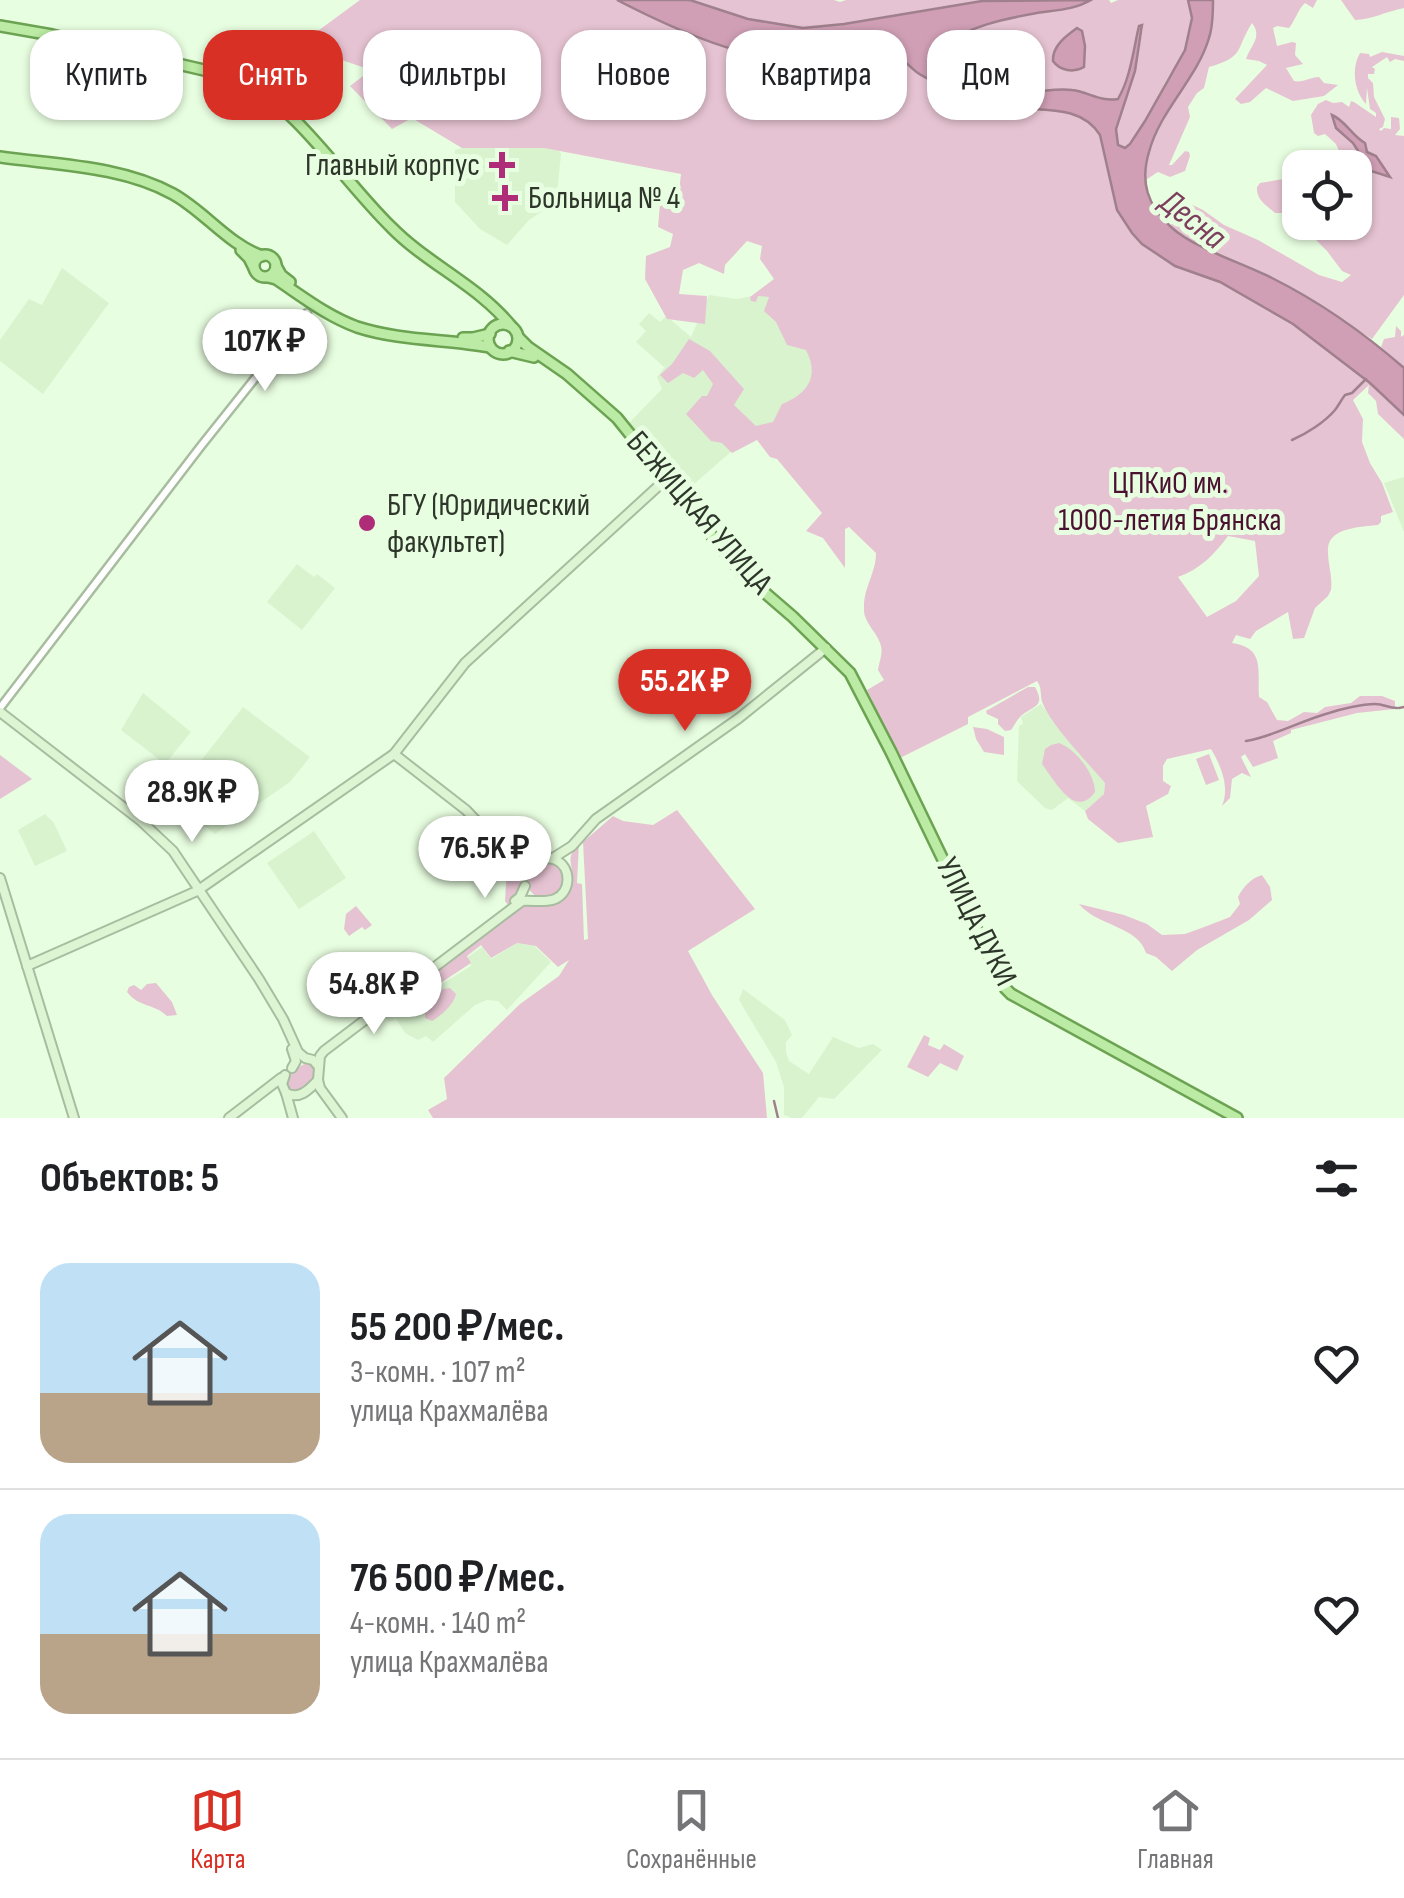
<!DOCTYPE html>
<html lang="ru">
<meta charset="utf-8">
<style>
:root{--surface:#fff;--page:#f2f2f2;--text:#202124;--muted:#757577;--line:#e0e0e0;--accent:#d93025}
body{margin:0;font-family:"Sofia Sans Condensed",sans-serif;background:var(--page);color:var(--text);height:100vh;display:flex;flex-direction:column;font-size:38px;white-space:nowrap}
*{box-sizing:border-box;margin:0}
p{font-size:32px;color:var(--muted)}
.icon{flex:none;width:55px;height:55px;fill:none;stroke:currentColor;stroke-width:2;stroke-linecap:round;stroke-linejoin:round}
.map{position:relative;height:1118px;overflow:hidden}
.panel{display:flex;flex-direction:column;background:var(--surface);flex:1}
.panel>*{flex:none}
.hud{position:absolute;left:30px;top:30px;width:1345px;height:90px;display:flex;gap:20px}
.controls{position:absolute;left:1282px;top:150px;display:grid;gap:20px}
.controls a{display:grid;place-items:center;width:90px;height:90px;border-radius:20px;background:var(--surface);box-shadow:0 2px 8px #0004;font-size:50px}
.price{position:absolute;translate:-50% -85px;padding:0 22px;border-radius:35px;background:#fff;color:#222;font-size:32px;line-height:65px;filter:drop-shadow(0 2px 5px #0008)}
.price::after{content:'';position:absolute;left:50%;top:60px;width:30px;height:22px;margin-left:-15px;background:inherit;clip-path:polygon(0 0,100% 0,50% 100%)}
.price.active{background:var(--accent);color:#fff}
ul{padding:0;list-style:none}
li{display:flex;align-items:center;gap:30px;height:250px;padding:0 40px}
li+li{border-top:2px solid var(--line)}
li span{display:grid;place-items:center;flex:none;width:280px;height:200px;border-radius:30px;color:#555}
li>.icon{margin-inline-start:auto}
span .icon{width:120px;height:120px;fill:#fffc;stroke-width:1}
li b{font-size:42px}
h2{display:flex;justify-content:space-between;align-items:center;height:120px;padding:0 40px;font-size:42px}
.chip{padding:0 35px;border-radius:30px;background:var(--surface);box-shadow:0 2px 8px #0004;font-size:35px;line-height:90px}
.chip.active{background:var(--accent);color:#fff}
.dock{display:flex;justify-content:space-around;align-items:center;height:140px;border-top:2px solid var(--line);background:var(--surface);font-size:28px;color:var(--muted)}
.dock a{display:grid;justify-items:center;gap:5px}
.dock .active{color:var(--accent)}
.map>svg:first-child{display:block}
</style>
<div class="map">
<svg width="1404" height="1118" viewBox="0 0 1404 1118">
<rect width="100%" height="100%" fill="#e8fee0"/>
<g fill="#d9f3cf">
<path d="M 462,148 L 544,148 L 559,151 L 561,154 L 557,195 L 551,206 L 529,220 L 507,245 L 480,229 L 455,202 L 455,150 Z"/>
<path d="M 62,268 L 109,303 L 43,394 L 0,361 L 0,340 L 29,299 L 42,305 Z"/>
<path d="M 820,283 L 855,319 L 800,402 L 777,424 L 757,429 L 685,492 L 627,425 L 662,389 L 657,377 L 667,364 L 664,367 L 636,342 L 646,331 L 639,324 L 649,313 L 660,322 L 666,316 L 691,337 L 709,295 L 737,299 Z"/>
<path d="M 1404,477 L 1404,532 L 1384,483 Z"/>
<path d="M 297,564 L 314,577 L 317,574 L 335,588 L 302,630 L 267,602 Z"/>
<path d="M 143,693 L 191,732 L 165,764 L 121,730 Z"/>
<path d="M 1041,704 L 1071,744 L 1105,783 L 1104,794 L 1085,811 L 1068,798 L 1052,810 L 1045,808 L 1017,781 L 1019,726 L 1023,724 L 1021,717 Z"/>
<path d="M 243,707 L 310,757 L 290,782 L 215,834 L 171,799 Z"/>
<path d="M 45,814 L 54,823 L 67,851 L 35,866 L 18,830 Z"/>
<path d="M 314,831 L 346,878 L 299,909 L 267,863 Z"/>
<path d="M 517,943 L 535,946 L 551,962 L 507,1010 L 498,1001 L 487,1000 L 475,1005 L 433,1042 L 426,1036 L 418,1040 L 405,1033 L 396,1019 L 389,1022 L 380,1010 L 401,994 L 409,1004 L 471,966 L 468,957 L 482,947 L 491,959 Z"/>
<path d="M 743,989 L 785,1020 L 792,1035 L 786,1042 L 786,1052 L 789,1061 L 809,1074 L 833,1037 L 859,1048 L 873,1044 L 882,1050 L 834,1099 L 819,1097 L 802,1118 L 791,1118 L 784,1115 L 784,1087 L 776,1062 L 739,1000 Z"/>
</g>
<g fill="#e6c3d2" fill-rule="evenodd">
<path d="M 360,0 L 617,0 L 675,29 L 705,40 L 778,59 L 813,62 L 870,52 L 890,52 L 899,56 L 922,76 L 960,91 L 1010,107 L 1047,109 L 1072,114 L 1091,124 L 1099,135 L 1114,200 L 1142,244 L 1175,266 L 1220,282 L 1293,324 L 1370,383 L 1404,415 L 1404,439 L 1378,414 L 1376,401 L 1368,393 L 1369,385 L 1353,400 L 1363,419 L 1362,442 L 1370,463 L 1382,483 L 1393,512 L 1381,516 L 1381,522 L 1378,525 C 1362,527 1330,527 1328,548 C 1327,562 1333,576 1331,590 L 1328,596 L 1315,608 L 1304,638 L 1293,639 L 1288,612 L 1256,631 L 1250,639 L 1236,635 L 1232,643 C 1266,648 1257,671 1259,697 L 1267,702 L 1277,720 L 1288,721 L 1304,712 L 1317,713 L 1325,707 L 1351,703 L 1360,696 L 1382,696 L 1395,701 L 1395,709 L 1357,713 L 1291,730 L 1291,733 L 1273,741 L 1278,758 L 1253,767 L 1245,754 L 1241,757 L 1251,777 L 1242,773 L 1232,779 L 1230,798 L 1222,806 C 1230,787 1221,766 1211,749 L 1167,759 L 1163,766 L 1163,781 L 1171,786 L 1168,794 L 1146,806 L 1153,837 L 1118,843 L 1088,819 L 1085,811 L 1104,794 L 1105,783 C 1089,764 1052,726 1043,704 C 1039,695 1043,689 1037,681 L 968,717 L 968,724 L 900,758 L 867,690 L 884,680 L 878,670 C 879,662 883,654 881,646 C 878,633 864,623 864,610 C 863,587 876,574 876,553 L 849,527 L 845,529 L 845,568 L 823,538 L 806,531 L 822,513 L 777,459 L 770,457 L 757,440 L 732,453 L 722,443 L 711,441 L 686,414 L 702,396 L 707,396 L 713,384 L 703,370 L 694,378 L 683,373 L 668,383 L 660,375 L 672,364 L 689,339 L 710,351 L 744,389 L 734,405 L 756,426 L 773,422 L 782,404 C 807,394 820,377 806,350 L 787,345 L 776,322 L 764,311 L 769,297 L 758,296 L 756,302 L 751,301 L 750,297 L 774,279 L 760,259 L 762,246 L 747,241 L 725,265 L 724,274 L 699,263 L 683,270 L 679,294 L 707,296 L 705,324 L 667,319 L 645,279 L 646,256 L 670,247 L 673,234 L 658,227 L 660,204 L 679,191 L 681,174 L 544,148 L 462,148 L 412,118 L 392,129 L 350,86 L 371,70 L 333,57 L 315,33 ZM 1228,536 L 1255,541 L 1259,576 L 1236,601 L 1207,617 L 1178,577 C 1200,569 1214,555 1228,536 Z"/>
<path d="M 690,0 L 834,0 L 840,2 L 846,0 L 1007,0 L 965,3 L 844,24 L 803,28 L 748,19 Z"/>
<path d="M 1091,0 L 1109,0 L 1111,3 L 1118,0 L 1188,0 C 1193,12 1192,26 1189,39 C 1185,54 1174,67 1166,81 C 1154,103 1144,131 1125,148 L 1118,145 L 1116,130 L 1119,116 L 1135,71 L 1143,28 L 1141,25 L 1134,56 L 1118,99 C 1100,102 1089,92 1072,90 C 1059,88 1046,91 1033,92 C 1000,95 962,85 939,60 L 939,51 L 941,47 C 969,26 1003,18 1037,13 C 1056,10 1074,9 1091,0 ZM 1061,41 L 1084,67 L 1075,71 L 1059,67 L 1053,53 Z"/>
<path d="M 1213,0 L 1317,0 L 1313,8 L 1305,3 C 1298,9 1295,21 1289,28 L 1277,26 L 1273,28 L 1277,46 L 1292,42 L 1296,43 L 1295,55 L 1303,64 L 1286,68 L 1294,81 C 1303,83 1310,77 1319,77 L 1324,83 L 1338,85 L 1324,96 L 1293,101 L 1266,88 L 1250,102 L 1241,104 L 1235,99 L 1267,65 L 1259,61 L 1246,59 C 1250,46 1263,37 1252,23 C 1235,50 1245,57 1209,67 L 1204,88 L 1197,93 L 1188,107 L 1190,117 L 1169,165 L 1172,165 L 1185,151 L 1189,152 L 1190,156 L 1185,171 L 1170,177 L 1158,172 L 1144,181 C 1146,125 1192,90 1209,39 C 1213,27 1212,13 1213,0 Z"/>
<path d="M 1341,0 L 1404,0 L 1404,8 C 1387,11 1371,20 1355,20 Z"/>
<path d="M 1382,52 L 1404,56 L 1404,61 L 1395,59 L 1390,62 L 1387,57 L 1372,67 L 1375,69 L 1374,74 L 1368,74 L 1368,78 L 1373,83 L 1374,97 L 1385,119 L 1383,127 L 1379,129 L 1381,131 L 1384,128 L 1391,129 L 1391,117 L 1399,118 L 1400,129 L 1395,135 L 1404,136 L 1404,295 L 1372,339 L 1277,281 L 1192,241 L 1170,226 L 1174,221 L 1190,232 L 1214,231 L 1184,214 L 1174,196 L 1203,210 L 1224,225 L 1258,240 L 1319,275 L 1342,282 L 1351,275 L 1342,271 L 1327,251 L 1309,233 L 1313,223 L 1355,222 L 1355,168 L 1333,167 L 1342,161 L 1338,154 L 1339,151 L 1336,144 L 1325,134 L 1318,136 L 1314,133 L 1311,115 L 1318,104 L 1326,100 L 1333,103 L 1342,102 L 1349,107 L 1351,101 L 1354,102 L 1376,117 L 1376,113 L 1370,109 L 1367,88 L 1366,104 C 1354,91 1351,68 1360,53 L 1369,54 L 1370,57 Z"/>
<path d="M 1300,173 L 1300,214 L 1287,208 L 1283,213 L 1275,213 C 1266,205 1256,200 1257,187 L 1260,183 L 1289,178 Z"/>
<path d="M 1396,326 L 1401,331 L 1401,337 L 1404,335 L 1404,368 L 1381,347 L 1384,339 L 1395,337 Z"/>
<path d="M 1028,687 L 1035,687 C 1047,708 1031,706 1020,717 C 1016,721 1014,726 1011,730 L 1005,731 L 998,724 L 998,719 L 987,714 L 986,711 Z"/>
<path d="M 973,727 L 987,729 L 1004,737 L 1004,755 L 984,752 L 976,739 Z"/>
<path d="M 1059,743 C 1076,749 1095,774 1095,792 C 1075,820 1055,781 1042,764 L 1045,749 L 1051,745 Z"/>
<path d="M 1209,754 L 1219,780 L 1206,785 L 1196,759 Z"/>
<path d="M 0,755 L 32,779 L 0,799 Z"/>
<path d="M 677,810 L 755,909 L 688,951 L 712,995 L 763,1073 L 767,1118 L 433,1118 L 428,1110 L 447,1099 L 444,1078 L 520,1004 L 559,976 L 569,960 L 558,967 L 536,946 L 517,943 L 491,958 L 481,945 L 467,956 L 471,963 L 410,1003 L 406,996 L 407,991 L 525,903 C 544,904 568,907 572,882 C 575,862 563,863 579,842 L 577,883 L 582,884 L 584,940 L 588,939 L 583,842 L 613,816 L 623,821 L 653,825 Z"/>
<circle cx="546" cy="880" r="19"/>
<path d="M 512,861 L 517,862 C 526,878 522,893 508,905 L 505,901 L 507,867 Z"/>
<path d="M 1262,875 L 1270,887 L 1272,900 L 1249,920 L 1197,950 L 1172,971 L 1156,957 L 1146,953 C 1138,926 1097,926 1079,904 L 1124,915 L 1147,924 L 1162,935 L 1185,934 L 1207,926 L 1230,917 L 1240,904 L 1238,897 C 1243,887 1251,878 1262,875 Z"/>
<path d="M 356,906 L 372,925 L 365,930 L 362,927 L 349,936 L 344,929 L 346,914 Z"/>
<path d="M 156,983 L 172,1002 L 177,1015 L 167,1016 C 155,1004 138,1007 127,992 L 129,987 L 134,985 L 141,990 L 147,984 Z"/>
<path d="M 450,988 L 456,994 C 454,1004 441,1016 432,1021 L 425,1018 L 425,1008 L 443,989 Z"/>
<path d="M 924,1035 L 930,1038 L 928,1045 L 940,1050 L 944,1044 L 964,1056 L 957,1071 L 940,1063 L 928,1077 L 907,1067 Z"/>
<path d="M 308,1063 L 314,1066 L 316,1072 L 315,1078 L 299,1092 L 290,1092 L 286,1086 C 288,1075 298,1065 308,1063 Z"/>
</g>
<g fill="#d09fb5" stroke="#9f808c" stroke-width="2.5">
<path d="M 617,0 L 690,0 L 748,19 L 803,28 L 844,24 L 982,1 L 1091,0 C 1074,10 1056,10 1037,13 C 1003,19 969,26 941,47 L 939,51 L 939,60 C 961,85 1000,95 1033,92 C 1046,91 1059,88 1072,90 C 1089,92 1100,102 1118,99 C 1131,76 1133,51 1139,26 L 1142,25 L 1135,71 L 1116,129 L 1118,145 L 1125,148 L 1130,144 L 1145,121 L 1185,50 L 1192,18 L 1188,0 L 1213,0 C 1213,12 1213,26 1209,38 C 1197,79 1160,110 1149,152 C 1140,182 1147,205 1171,227 C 1195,249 1243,263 1272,278 C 1320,302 1364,333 1404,368 L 1404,415 L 1370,383 L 1293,324 L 1220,282 L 1175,266 L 1142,244 L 1132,233 L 1117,210 L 1100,135 C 1080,103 1039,112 1008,107 C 985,103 941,87 921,75 C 910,69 903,56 890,52 C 867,45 838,62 814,62 C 748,63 675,30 617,0 Z"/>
<path d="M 1077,28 L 1082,31 L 1085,46 L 1084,67 C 1074,73 1060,71 1053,61 C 1052,46 1066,36 1077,28 Z"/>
<path d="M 1332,115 C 1346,121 1352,136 1365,143 L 1367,152 L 1376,156 L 1390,177 L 1371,171 L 1353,143 L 1336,128 Z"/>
</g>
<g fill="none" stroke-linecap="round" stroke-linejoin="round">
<g stroke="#9f808c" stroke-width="2.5">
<path d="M 1292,440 C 1306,434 1325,422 1335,410 C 1339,405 1341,400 1345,395 L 1352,393 L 1366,379"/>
<path d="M 1399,708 L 1404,707"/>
<path d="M 1246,741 C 1275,736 1300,721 1329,713 C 1341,709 1362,704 1375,704 C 1384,704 1388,708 1397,708"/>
<path d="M 774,1101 L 778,1118"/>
</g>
<g stroke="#a8bca0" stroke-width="11">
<path id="tertiary" d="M 0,708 L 201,446 L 307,313"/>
</g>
<g stroke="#a8bca0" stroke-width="12">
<g id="secondary">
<path d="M 0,712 L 140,820 L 173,851 L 259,979 L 283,1019 L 298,1052 L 305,1058 L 313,1060 L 319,1067"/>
<path d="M 394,754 L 466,810 L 487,832 L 517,856 L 526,872"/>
<path d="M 553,858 L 572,846 L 596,819 L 739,718 L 826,648"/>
<path d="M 0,878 L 74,1118"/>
<path d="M 515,901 L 520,897 L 525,886"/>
<path d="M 27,966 L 197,891 L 394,754 L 465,663 L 665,480"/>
<path d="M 292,1049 L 296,1061 L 292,1068"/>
<path d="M 285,1075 L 282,1084 L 286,1093 C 299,1100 309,1090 318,1080 L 320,1056 L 324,1051 L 522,901 C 532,900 546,903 555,899 C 571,892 572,868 556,860 C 547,856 531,861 517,856"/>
<path d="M 318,1080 L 320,1088 L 342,1118"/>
<path d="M 286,1093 L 293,1118"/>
<path d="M 229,1118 L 281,1078"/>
</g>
</g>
<g stroke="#6ca353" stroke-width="14">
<g id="primary">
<path d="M 0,26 L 52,35 L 243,79 C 302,113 343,180 391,227 C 427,264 478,285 511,326"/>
<path d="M 0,157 C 58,165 122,166 173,194 C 204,211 229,245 262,256"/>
<path d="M 241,250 L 249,258 L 254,268"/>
<circle cx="265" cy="266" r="11"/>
<path d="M 276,266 L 281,275 L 290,282"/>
<path d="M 268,277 L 276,279 C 303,297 327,316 357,327 C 400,341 446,339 490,347"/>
<circle cx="503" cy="339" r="15"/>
<path d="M 463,338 L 473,338 L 490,334"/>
<path d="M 519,338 L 528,347 L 567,374 L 617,418 L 742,573 L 793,617 L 850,673 L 891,752 L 1005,988 L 1011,994 L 1237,1118"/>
<path d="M 509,351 L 534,357"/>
</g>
</g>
<use href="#tertiary" stroke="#fff" stroke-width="6"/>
<use href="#secondary" stroke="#ddf5d2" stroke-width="8"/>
<use href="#primary" stroke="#bbeba4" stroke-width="9"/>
</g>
<g fill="#af2d78" stroke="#e8fee0" stroke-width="4">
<path d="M497 150h10v10h10v10h-10v10h-10v-10h-10v-10h10z"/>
<path d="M500 183h10v10h10v10h-10v10h-10v-10h-10v-10h10z"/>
<circle cx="367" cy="523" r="10"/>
</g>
<g text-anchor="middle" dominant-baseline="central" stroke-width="10" stroke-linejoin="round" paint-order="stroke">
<g font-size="32" fill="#2e362b" stroke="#e8fee0" text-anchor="start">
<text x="480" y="165" text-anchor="end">Главный корпус</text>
<text x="528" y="198">Больница № 4</text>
<text x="387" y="505">БГУ (Юридический<tspan x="387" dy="37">факультет)</tspan></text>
</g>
<g font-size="32" fill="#4b1131" stroke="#e8fee0">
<text x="1170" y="483">ЦПКиО им.<tspan x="1170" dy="37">1000-летия Брянска</tspan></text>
</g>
<g font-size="32" fill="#2e362b" stroke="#e8fee0">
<text transform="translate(699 513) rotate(49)">БЕЖИЦКАЯ УЛИЦА</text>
<text transform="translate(976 922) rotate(63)">УЛИЦА ДУКИ</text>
</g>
<g font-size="35" font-style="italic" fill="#7d3f5e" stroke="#e8fee0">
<text transform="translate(1193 220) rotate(38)">Десна</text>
</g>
</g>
</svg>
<div class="controls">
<a><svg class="icon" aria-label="locate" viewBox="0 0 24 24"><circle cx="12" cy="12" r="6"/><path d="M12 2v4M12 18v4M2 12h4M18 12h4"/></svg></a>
</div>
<b class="price" style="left:265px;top:394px">107K ₽</b>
<b class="price active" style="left:685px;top:734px">55.2K ₽</b>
<b class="price" style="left:192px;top:845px">28.9K ₽</b>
<b class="price" style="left:485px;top:901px">76.5K ₽</b>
<b class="price" style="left:374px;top:1037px">54.8K ₽</b>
<div class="hud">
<a class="chip">Купить</a>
<a class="chip active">Снять</a>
<a class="chip">Фильтры</a>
<a class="chip">Новое</a>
<a class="chip">Квартира</a>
<a class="chip">Дом</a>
</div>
</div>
<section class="panel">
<h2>Объектов: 5<svg class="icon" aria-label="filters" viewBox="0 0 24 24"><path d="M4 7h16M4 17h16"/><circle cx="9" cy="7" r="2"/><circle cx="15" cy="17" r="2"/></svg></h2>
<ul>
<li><span style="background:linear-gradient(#bfe0f5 65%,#b9a48a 0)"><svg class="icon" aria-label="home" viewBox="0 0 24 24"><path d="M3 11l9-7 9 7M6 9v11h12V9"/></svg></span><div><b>55 200 ₽/мес.</b><p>3-комн. · 107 m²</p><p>улица Крахмалёва</p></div><svg class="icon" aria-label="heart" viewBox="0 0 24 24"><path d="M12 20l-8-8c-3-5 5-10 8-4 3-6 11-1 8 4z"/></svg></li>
<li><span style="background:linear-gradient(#bfe0f5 60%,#b9a48a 0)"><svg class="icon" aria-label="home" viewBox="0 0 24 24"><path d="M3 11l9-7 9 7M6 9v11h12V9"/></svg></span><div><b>76 500 ₽/мес.</b><p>4-комн. · 140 m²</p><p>улица Крахмалёва</p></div><svg class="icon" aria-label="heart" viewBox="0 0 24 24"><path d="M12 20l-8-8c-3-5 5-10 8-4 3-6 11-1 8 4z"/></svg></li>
</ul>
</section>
<nav class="dock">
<a class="active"><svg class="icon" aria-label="map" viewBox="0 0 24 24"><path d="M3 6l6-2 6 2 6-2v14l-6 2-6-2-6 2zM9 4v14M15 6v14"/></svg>Карта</a>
<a><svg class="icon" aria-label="saved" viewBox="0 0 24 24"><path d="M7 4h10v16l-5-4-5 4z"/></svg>Сохранённые</a>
<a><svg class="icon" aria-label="home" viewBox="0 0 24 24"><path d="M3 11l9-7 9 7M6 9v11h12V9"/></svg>Главная</a>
</nav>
